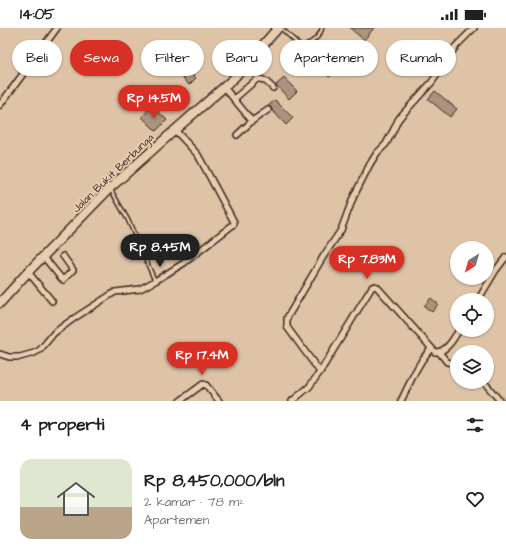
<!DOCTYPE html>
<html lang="id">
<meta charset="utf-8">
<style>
:root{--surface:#fff;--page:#f6f6f6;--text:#202124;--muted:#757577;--accent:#d93025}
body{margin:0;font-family:"Architects Daughter",sans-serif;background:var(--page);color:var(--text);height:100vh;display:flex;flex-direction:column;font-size:15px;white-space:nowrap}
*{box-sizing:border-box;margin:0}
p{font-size:13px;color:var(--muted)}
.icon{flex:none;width:22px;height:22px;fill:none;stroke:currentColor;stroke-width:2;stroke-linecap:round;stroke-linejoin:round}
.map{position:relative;height:373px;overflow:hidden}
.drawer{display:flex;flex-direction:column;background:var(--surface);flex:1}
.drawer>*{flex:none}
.hud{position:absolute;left:12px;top:12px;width:482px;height:36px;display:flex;gap:8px}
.needle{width:26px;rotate:217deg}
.buttons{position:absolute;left:450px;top:213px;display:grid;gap:8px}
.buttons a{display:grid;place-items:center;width:44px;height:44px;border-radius:50%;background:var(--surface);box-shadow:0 1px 3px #0004;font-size:20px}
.price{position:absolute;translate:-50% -34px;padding:0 9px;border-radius:14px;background:var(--accent);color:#fff;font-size:13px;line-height:26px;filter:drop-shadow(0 1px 2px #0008)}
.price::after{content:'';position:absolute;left:50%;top:24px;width:12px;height:9px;margin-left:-6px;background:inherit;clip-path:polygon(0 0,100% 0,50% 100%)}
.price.selected{background:#222;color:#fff}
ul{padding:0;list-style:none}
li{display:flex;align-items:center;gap:12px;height:100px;padding:0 20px}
li span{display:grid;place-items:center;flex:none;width:112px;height:80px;border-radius:12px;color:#555}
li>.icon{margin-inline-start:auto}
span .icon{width:48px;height:48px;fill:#fffc;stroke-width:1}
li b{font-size:17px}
h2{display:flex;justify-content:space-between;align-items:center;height:48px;padding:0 20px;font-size:17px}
.pill{padding:0 14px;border-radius:18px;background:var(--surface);box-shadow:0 1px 3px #0004;font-size:14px;line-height:36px}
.pill.selected{background:var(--accent);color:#fff}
.status{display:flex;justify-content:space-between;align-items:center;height:28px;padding:0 20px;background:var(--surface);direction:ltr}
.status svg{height:11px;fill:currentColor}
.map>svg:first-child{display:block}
</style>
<div class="status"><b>14:05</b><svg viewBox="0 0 49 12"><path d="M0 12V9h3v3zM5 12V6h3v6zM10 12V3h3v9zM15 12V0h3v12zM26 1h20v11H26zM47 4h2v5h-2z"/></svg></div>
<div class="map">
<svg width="506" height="373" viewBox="0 0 506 373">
<rect width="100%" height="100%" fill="#dec3a7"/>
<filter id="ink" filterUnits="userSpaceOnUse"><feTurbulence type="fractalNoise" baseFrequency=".025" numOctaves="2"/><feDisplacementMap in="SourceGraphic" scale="8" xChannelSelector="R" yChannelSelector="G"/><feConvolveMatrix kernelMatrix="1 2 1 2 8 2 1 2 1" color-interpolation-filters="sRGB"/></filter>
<g filter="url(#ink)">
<g fill="#ab937d" stroke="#3b2a1e">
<path d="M 350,0 L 374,0 L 364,12 Z"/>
<path d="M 325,21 L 332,33 L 328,36 L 335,44 L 329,49 L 325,43 L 326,43 L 316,26 Z"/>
<path d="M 187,40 L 196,50 L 189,57 L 180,46 Z"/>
<path d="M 284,50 L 297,63 L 289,71 L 276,57 Z"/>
<path d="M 435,63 L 457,81 L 450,89 L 428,71 Z"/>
<path d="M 275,72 L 293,90 L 286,97 L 272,82 L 271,79 L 268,78 Z"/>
<path d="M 152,78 L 167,92 L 156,103 L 142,89 Z"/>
<path d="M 431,270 L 438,276 L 432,284 L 424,278 Z"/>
</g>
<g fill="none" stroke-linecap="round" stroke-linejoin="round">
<g stroke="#3b2a1e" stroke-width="5.5">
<g id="lane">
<path d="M 281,0 L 299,17 L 303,18 C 311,15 320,9 322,0"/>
<path d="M 111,162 L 128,192 L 155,253"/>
</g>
</g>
<g stroke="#3b2a1e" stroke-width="8">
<g id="street">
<path d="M 224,59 L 252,93"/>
<path d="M 234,71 L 257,51 C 265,50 268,56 273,60"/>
<path d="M 0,77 L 57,0"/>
<path d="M 237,107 L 252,93 L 268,82"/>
<path d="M 43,228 L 61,250 L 63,252 L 73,242 L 63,228"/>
<path d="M 28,244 L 52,273"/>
<path d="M 478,272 L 496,242 L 506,229"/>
<path d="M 439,324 L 447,334 L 457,336"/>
<path d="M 0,326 L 9,329 L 20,329 L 34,325 L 40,322 L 54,305 L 73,291 L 115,264 L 140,261 L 155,253 L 184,235 L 234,196 L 234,194 L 198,127 L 175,102"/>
<path d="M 320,344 L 287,299 L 287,290 L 323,229 L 341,202 L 353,170 L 370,136 L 377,125 L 386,116 L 394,101 L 398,92 L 401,88 L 432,54 L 456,18 L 474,0"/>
<path d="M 484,354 L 500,373"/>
<path d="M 180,373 L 203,356 L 206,357 L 219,373"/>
<path d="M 292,373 L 309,359 L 320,344 L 372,259 L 375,258 L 377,259 L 435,324 C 446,325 454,310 459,302"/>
<path d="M 401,373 L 415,344 L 422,332 L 431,320"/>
</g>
</g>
<g stroke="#3b2a1e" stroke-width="11">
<path id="primary" d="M 0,275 L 28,244 L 110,160 L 175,102 L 232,52 L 278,0"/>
</g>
<use href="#lane" stroke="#e9cdb0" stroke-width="2.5"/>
<use href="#street" stroke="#e9cdb0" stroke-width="5"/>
<use href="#primary" stroke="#e9cdb0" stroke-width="8"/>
</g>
</g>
<g text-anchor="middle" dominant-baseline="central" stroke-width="3.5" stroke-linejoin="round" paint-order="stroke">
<g font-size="11" fill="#3b2a1e" stroke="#e9cdb0">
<text transform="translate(113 145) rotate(-44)">Jalan Bukit Berbunga</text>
</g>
</g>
</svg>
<div class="buttons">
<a><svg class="needle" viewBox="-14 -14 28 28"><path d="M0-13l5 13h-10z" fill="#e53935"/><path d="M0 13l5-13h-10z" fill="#757577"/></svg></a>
<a><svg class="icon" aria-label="locate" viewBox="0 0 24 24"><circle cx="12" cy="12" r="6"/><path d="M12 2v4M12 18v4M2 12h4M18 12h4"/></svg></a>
<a><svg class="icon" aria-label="layers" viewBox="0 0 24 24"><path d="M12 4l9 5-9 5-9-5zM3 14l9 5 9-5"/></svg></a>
</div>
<b class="price" style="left:154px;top:91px">Rp 14.5M</b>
<b class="price selected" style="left:160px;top:240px">Rp 8.45M</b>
<b class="price" style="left:367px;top:252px">Rp 7.83M</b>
<b class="price" style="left:202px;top:348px">Rp 17.4M</b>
<div class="hud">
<a class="pill">Beli</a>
<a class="pill selected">Sewa</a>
<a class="pill">Filter</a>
<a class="pill">Baru</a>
<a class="pill">Apartemen</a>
<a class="pill">Rumah</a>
</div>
</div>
<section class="drawer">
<h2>4 properti<svg class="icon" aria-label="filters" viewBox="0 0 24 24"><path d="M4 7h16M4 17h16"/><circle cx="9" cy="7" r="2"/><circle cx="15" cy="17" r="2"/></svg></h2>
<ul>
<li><span style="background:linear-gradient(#dfe7d0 60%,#b9a48a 0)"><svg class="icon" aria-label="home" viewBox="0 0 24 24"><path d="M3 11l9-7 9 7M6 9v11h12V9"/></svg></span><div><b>Rp 8,450,000/bln</b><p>2 kamar · 78 m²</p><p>Apartemen</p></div><svg class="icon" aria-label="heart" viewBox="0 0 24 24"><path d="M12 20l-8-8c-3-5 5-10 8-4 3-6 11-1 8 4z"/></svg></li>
</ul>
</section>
